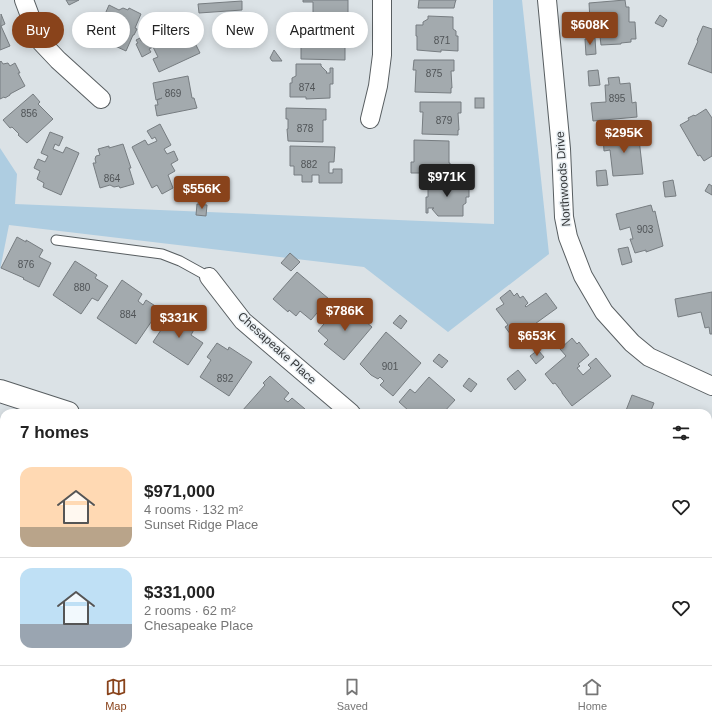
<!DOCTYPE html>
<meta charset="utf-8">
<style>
:root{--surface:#fff;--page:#f2f2f2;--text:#222;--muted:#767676;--line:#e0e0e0;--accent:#89431b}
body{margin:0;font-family:Arial,sans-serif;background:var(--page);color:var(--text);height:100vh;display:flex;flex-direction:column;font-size:15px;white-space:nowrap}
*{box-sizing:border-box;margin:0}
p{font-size:13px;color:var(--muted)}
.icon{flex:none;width:22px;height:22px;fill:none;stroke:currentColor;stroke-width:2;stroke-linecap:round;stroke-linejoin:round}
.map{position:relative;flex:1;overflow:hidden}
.sheet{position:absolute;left:0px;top:409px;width:712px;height:256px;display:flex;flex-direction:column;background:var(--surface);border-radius:12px 12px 0 0;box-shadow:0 2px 10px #0003}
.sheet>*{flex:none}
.banner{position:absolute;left:12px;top:12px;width:400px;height:36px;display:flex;gap:8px}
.price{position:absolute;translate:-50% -34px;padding:0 9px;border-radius:4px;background:var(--accent);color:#fff;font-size:13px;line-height:26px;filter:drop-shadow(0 1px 2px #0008)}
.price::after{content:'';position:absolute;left:50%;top:24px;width:12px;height:9px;margin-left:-6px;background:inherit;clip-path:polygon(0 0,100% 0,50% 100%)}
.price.active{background:#222;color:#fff}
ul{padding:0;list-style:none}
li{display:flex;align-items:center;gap:12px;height:100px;padding:0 20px}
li+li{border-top:1px solid var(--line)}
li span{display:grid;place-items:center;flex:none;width:112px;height:80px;border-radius:12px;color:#555}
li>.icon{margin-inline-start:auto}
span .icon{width:48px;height:48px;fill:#fffc;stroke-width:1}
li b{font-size:17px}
h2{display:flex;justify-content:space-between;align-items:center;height:48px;padding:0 20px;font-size:17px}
.tag{padding:0 14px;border-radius:18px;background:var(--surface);box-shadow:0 2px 10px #0003;font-size:14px;line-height:36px}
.tag.active{background:var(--accent);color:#fff}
.dock{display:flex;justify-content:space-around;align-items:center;height:56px;border-top:1px solid var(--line);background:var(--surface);font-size:11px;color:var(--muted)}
.dock a{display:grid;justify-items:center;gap:2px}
.dock .active{color:var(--accent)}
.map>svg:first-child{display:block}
</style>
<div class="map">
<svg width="712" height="665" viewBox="0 0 712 665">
<rect width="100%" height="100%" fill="#dbe2e6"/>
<path fill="#aecde1" d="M 493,0 L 522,0 L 549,254 L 448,332 L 364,267 L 9,225 L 0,270 L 0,148 L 17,174 L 15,204 L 494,224 Z"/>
<g fill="#a3aaae" stroke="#777d81">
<path d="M 66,0 L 79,0 L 69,5 Z"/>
<path d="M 303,0 L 348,0 L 348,15 L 313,15 L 313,2 L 303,2 Z"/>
<path d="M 419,0 L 456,0 L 455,3 L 454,8 L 418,8 Z"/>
<path d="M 625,0 L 626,7 L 629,7 L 629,22 L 635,22 L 636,39 L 631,39 L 631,42 L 621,43 L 621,44 L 601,45 L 598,19 L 590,20 L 589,3 Z"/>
<path d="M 242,1 L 242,10 L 199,13 L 198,4 Z"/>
<path d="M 109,5 L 119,10 L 123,8 L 128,10 L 129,8 L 141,14 L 135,28 L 137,29 L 134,35 L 133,35 L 126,51 L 113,45 L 112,47 L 97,41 L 99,38 L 103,40 L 105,36 L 103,37 L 101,29 L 99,28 Z"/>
<path d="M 1,14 L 5,24 L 1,26 L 10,46 L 0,50 Z"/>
<path d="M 660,15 L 667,20 L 663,27 L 655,23 Z"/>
<path d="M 428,16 L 453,17 L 453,29 L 456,31 L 456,36 L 458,36 L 458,51 L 441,50 L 441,52 L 417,50 L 417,36 L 416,36 L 416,25 L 423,25 L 423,22 L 428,19 Z"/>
<path d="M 313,23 L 324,23 L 324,31 L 329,31 L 330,23 L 354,23 L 353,38 L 344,38 L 344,33 L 340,33 L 340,42 L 345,43 L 345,60 L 301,59 L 301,39 L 305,39 L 306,31 L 313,31 Z"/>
<path d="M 703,26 L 712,29 L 712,73 L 688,64 L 698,41 L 697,40 Z"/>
<path d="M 173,27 L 176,33 L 183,30 L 187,37 L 191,35 L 200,53 L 159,72 L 153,59 L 158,57 L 153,47 L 149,49 L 151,52 L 142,57 L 136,44 L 138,43 L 136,40 L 140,38 L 141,41 L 157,34 L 161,41 L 167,38 L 164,31 Z"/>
<path d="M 595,38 L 596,54 L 586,55 L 585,39 Z"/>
<path d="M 274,50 L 282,61 L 272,61 L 270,58 Z"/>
<path d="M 414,60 L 454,60 L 454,71 L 451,71 L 452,88 L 451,88 L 451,93 L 415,92 L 416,70 L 413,70 Z"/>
<path d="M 1,61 L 3,64 L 8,63 L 10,66 L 15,63 L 20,73 L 18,73 L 25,86 L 10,94 L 10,95 L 5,98 L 4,97 L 0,99 L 0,62 Z"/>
<path d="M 296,64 L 321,64 L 321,66 L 327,72 L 326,73 L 330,73 L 330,68 L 333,68 L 333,84 L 330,84 L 330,98 L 306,99 L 306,97 L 290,97 L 290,83 L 292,83 L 292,78 L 296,76 Z"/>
<path d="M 598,70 L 600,85 L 589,86 L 588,71 Z"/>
<path d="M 188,76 L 192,98 L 194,98 L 197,108 L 157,116 L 155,105 L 158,105 L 157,100 L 162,98 L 156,100 L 153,83 Z"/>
<path d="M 619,77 L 620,84 L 630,83 L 632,103 L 636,102 L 637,117 L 593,121 L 591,103 L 606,102 L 605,85 L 609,85 L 608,78 Z"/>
<path d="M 33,94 L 40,102 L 38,104 L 53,119 L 27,143 L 18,135 L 19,134 L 12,127 L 10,128 L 3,120 Z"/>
<rect x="475" y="98" width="9" height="10"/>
<path d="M 420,102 L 461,102 L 461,113 L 458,113 L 459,130 L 458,130 L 458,135 L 422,134 L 423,112 L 420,112 Z"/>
<path d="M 286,108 L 326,109 L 326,120 L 323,120 L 323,142 L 288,141 L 287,129 L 288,129 L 288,119 L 286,119 Z"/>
<path d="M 706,109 L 712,118 L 712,156 L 704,161 L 700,155 L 698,156 L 680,125 L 689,120 L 688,118 L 694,115 L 695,116 Z"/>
<path d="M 160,124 L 171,145 L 164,149 L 167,154 L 174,151 L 178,160 L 171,164 L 175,171 L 168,175 L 173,188 L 162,194 L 157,185 L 152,188 L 132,147 L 145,140 L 148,145 L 157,141 L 155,137 L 152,139 L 147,131 Z"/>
<path d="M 50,132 L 63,137 L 59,146 L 55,144 L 53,149 L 63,153 L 66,147 L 79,153 L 61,195 L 43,187 L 44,183 L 37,179 L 40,171 L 34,168 L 38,159 L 45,162 L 48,156 L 41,153 Z"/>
<path d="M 637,132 L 637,139 L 639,139 L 643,174 L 613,176 L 610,150 L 604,151 L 603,135 Z"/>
<path d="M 414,140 L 449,141 L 449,163 L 450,163 L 450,173 L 411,173 L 411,162 L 414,162 Z"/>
<path d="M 123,144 L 131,168 L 129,168 L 134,184 L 120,188 L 119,186 L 114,187 L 110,185 L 100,188 L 93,163 L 96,163 L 95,159 L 96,156 L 100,155 L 98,149 L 109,146 L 109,148 Z"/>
<path d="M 290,146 L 335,147 L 334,162 L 329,162 L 329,173 L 333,173 L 333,169 L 342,169 L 342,183 L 319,183 L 319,175 L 312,175 L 312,182 L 302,182 L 302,175 L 294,175 L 294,166 L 290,166 Z"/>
<path d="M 606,170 L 608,185 L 597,186 L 596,171 Z"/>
<path d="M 673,180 L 676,196 L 665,197 L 663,182 Z"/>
<path d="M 446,182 L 469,183 L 469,197 L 466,197 L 466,203 L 463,205 L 463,216 L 438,216 L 432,209 L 434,208 L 428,208 L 428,213 L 426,213 L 426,197 L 428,197 L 428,183 Z"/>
<path d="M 709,184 L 712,186 L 712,195 L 705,191 Z"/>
<path d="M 197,204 L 207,205 L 206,216 L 196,215 Z"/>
<path d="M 651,205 L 653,212 L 655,211 L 663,246 L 646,252 L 646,250 L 635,253 L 630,239 L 633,239 L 630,227 L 620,230 L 616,214 Z"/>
<path d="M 17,237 L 26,242 L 26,240 L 43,250 L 39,257 L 51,263 L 39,287 L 23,279 L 24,278 L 1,268 Z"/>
<path d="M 628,247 L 632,262 L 622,265 L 618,249 Z"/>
<path d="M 290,253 L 300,262 L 291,271 L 281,263 Z"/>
<path d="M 75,261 L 97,275 L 95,278 L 108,286 L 98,301 L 92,298 L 81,314 L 53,295 Z"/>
<path d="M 297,272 L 329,299 L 311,320 L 300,311 L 296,316 L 289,310 L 288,312 L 273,299 Z"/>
<path d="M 122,280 L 142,294 L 138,301 L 143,305 L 146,300 L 160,309 L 136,344 L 97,318 Z"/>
<path d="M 510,290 L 514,296 L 517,293 L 520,298 L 523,296 L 528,303 L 525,306 L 526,307 L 546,293 L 557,308 L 514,339 L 505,327 L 508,325 L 496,309 L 504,304 L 500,298 Z"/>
<path d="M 712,292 L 712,334 L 710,334 L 709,327 L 705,328 L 701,312 L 678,317 L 675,299 Z"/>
<path d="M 347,306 L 372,327 L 344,360 L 324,344 L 328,340 L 318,331 L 329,318 L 333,321 Z"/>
<path d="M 173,312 L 196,326 L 191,335 L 203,343 L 188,365 L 153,342 Z"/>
<path d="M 400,315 L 407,321 L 401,329 L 393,323 Z"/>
<path d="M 386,332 L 421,363 L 393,396 L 380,385 L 384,381 L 380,377 L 378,379 L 371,375 L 360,364 Z"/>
<path d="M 572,338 L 577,344 L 579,342 L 589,355 L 578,364 L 580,366 L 577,368 L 583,375 L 591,368 L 588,365 L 596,358 L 611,376 L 572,406 L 562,393 L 562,392 L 555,383 L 553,384 L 545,374 L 566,356 L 560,349 Z"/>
<path d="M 217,343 L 228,350 L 229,347 L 252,362 L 229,396 L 200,377 L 211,360 L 207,357 Z"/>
<path d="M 538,350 L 544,357 L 536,364 L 530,356 Z"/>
<path d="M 439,354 L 448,361 L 442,368 L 433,361 Z"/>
<path d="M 518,370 L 526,380 L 515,390 L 507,379 Z"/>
<path d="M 270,376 L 289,393 L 284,399 L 288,402 L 292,398 L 305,409 L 301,413 L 244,413 L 242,411 L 265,385 L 263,383 Z"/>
<path d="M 429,377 L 455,400 L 443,413 L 408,413 L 409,411 L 399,402 L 410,389 L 415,393 Z"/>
<path d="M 469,378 L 477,384 L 471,392 L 463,386 Z"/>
<path d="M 632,395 L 654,403 L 650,413 L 625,413 Z"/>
<path d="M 712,520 L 712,549 L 708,547 L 708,538 L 710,533 L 708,532 L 708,529 Z"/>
<path d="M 708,566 L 712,568 L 712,613 L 708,611 Z"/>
<path d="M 711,617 L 712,618 L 712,628 L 708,627 Z"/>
<path d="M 712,647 L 712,664 L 667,665 L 666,661 L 708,661 L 708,648 Z"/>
<path d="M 136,661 L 156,661 L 153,665 L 135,665 Z"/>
<path d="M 173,661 L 235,661 L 231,665 L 177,665 Z"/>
<path d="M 513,661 L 565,661 L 562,665 L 519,665 Z"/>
</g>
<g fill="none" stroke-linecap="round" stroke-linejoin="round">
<g stroke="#585e61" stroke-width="11">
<g id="service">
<path d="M 56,240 L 162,254 L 180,261 L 209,277"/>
<path d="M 301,661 L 304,665"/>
<path d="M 347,665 L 353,661"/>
</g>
</g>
<g stroke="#585e61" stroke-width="20">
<g id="minor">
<path d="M 24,0 L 33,24 L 41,42 L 58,60 L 101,99"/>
<path d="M 547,0 L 561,149 L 564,217 L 568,237 L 583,276 L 604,312 L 632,343 L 649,357 L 712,386"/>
<path d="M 370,119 L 378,86 L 382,55 L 382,0"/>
<path d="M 209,277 L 243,321 L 351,413"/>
</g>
</g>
<g stroke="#585e61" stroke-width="24">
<g id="tertiary">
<path d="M 0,391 L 68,413"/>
<path d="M 708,451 L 712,441"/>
<path d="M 377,661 L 379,665"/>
<path d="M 632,661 L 632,665"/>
</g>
</g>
<use href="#service" stroke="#fff" stroke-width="9"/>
<use href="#minor" stroke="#fff" stroke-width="18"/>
<use href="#tertiary" stroke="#fff" stroke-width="22"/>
</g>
<g text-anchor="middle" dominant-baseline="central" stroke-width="3" stroke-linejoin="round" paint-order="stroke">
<g font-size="10" fill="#515558">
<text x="442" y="40">871</text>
<text x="434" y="73">875</text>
<text x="307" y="87">874</text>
<text x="173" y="93">869</text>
<text x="617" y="98">895</text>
<text x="29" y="113">856</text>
<text x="444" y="120">879</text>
<text x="305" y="128">878</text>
<text x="309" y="164">882</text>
<text x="112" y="178">864</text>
<text x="645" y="229">903</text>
<text x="26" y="264">876</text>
<text x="82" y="287">880</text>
<text x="128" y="314">884</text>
<text x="390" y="366">901</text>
<text x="225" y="378">892</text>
</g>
<g font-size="12" fill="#36393b" stroke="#e9eff3">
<text transform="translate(563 179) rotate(-94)">Northwoods Drive</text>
<text transform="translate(277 348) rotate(42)">Chesapeake Place</text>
</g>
</g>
</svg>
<b class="price" style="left:590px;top:46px">$608K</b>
<b class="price" style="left:624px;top:154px">$295K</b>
<b class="price active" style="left:447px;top:198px">$971K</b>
<b class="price" style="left:202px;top:210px">$556K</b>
<b class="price" style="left:345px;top:332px">$786K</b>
<b class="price" style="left:179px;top:339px">$331K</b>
<b class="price" style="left:537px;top:357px">$653K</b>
<div class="banner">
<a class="tag active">Buy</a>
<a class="tag">Rent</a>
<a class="tag">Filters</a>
<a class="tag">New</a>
<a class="tag">Apartment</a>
</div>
<section class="sheet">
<h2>7 homes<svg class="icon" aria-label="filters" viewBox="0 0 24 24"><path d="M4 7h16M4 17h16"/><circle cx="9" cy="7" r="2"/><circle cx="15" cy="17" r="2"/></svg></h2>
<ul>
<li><span style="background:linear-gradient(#ffd9b3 75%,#b9a48a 0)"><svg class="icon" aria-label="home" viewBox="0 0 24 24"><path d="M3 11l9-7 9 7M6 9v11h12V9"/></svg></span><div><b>$971,000</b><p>4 rooms · 132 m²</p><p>Sunset Ridge Place</p></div><svg class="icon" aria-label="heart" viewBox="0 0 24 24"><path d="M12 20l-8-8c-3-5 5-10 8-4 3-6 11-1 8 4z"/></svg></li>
<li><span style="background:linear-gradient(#bfe0f5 70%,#9aa5b1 0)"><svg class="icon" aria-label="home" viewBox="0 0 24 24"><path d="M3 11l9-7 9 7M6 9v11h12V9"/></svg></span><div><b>$331,000</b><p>2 rooms · 62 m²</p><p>Chesapeake Place</p></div><svg class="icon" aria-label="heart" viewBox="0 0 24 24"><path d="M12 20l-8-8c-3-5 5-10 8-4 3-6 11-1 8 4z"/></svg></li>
</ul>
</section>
</div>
<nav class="dock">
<a class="active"><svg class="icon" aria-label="map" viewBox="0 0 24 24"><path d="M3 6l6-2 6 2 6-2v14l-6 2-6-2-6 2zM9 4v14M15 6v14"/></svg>Map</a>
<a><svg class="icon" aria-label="saved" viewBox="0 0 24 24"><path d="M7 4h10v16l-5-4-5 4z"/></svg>Saved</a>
<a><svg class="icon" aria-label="home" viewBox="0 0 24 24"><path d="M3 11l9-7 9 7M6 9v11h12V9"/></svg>Home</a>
</nav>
